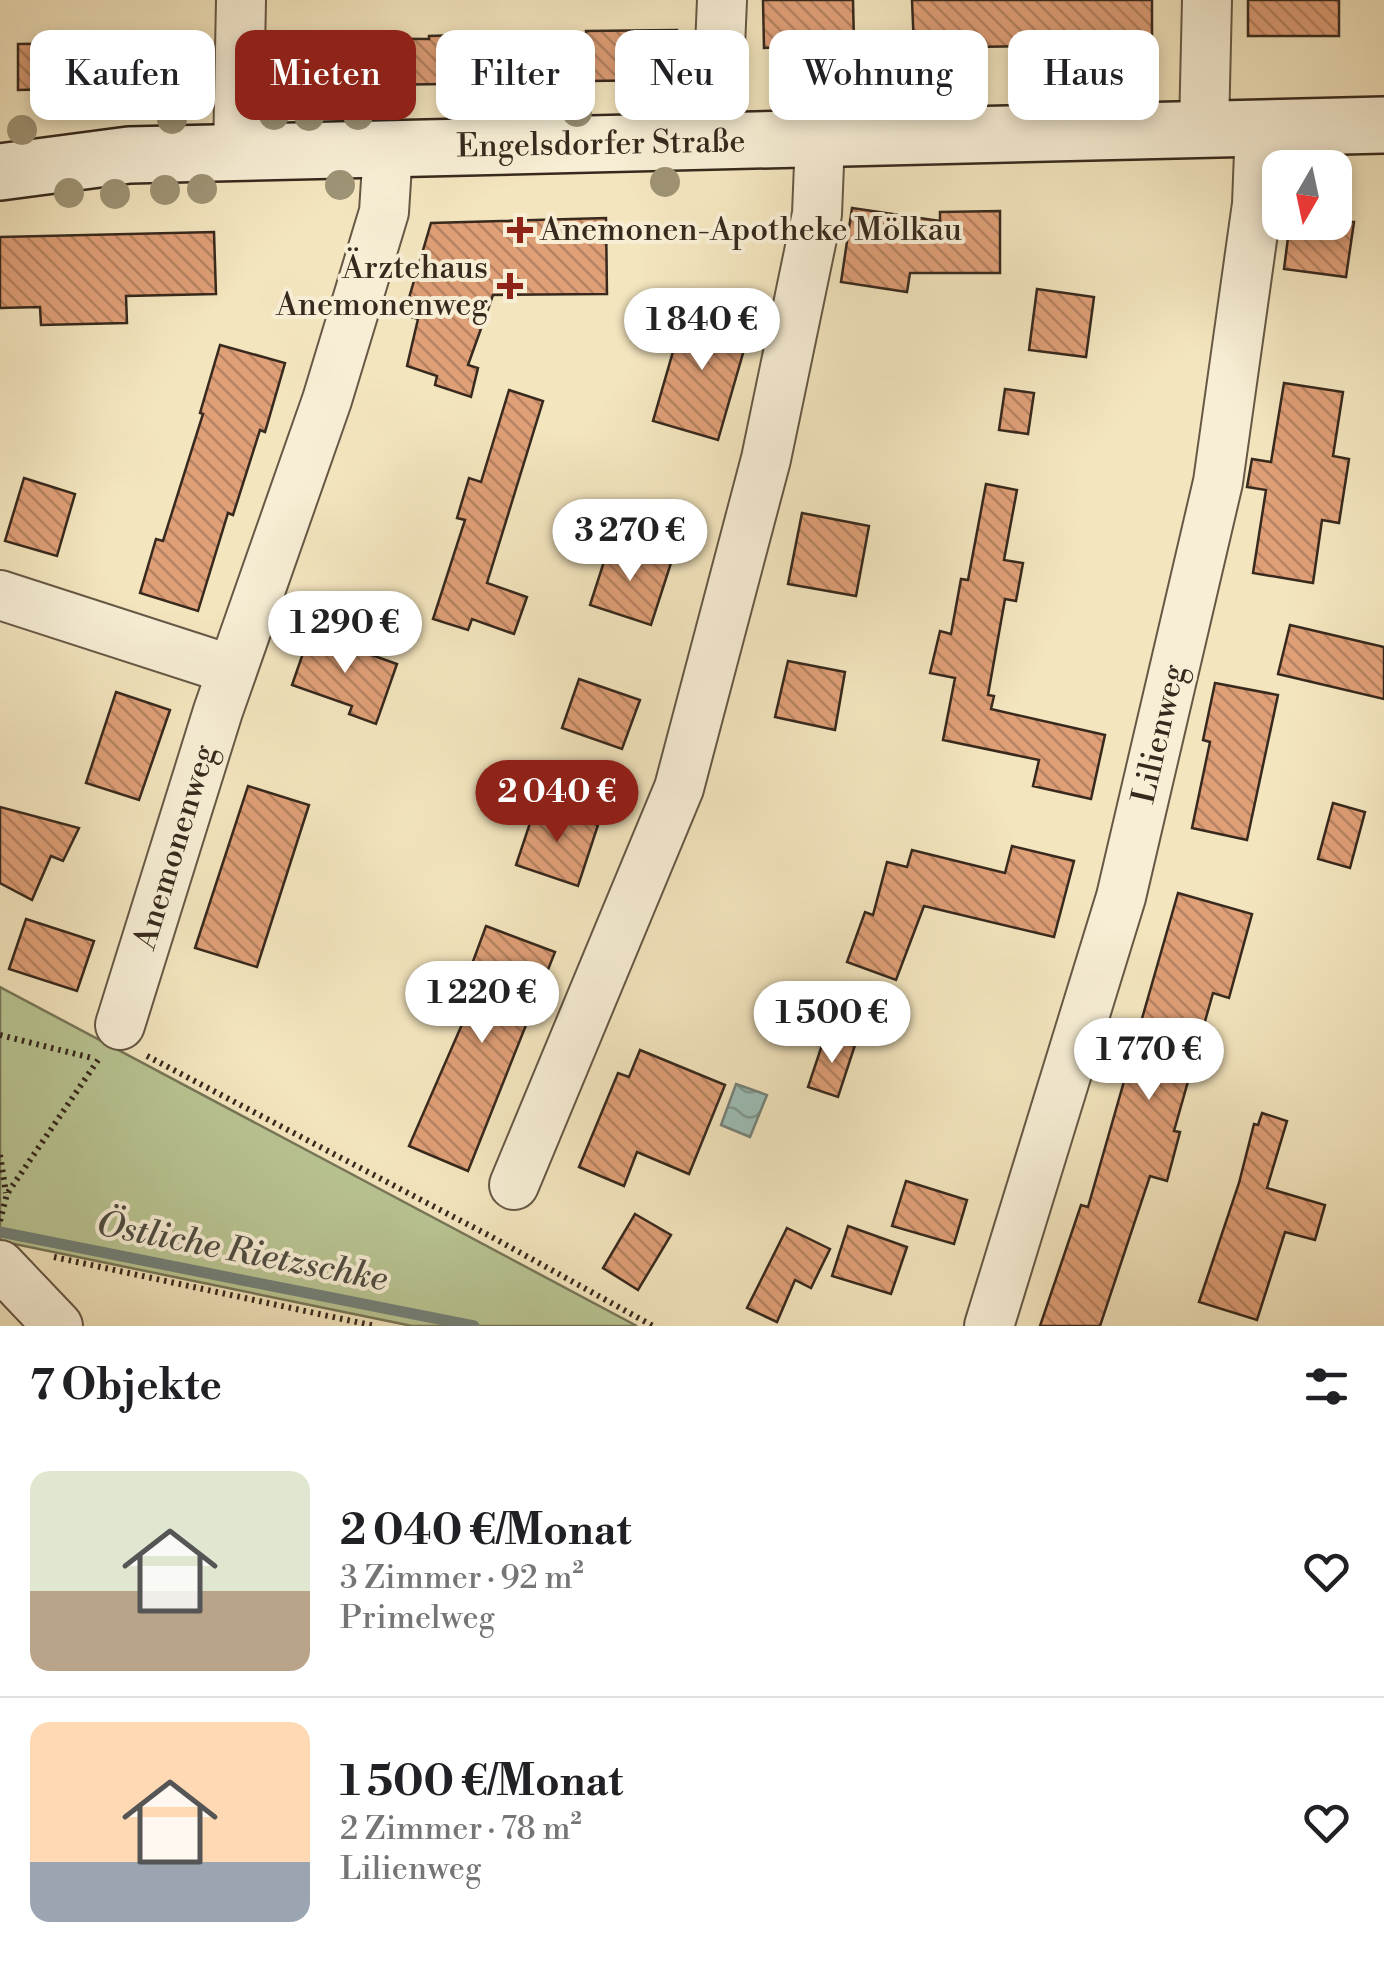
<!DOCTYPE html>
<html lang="de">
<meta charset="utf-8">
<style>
:root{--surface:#fff;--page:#f6f6f6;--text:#202124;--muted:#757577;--line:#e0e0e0;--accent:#8f2418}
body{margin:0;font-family:"Libre Bodoni",serif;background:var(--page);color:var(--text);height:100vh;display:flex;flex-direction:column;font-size:38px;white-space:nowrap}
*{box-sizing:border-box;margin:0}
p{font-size:32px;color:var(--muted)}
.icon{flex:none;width:55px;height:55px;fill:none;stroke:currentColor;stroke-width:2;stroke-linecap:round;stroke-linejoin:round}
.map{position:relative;height:1326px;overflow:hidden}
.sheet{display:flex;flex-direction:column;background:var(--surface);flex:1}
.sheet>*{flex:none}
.guide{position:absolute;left:30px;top:30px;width:1325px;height:90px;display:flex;gap:20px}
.needle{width:65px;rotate:189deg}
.fabs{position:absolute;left:1262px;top:150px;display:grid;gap:20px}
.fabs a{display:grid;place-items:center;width:90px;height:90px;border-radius:20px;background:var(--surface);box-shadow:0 5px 15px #0003;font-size:50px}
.price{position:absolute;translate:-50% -85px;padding:0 22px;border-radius:35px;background:#fff;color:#222;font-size:32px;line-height:65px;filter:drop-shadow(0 2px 5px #0008)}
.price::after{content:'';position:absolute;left:50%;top:60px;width:30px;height:22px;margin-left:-15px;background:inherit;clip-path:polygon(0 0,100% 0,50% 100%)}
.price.active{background:var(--accent);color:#fff}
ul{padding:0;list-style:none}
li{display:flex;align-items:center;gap:30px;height:250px;padding:0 30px}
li+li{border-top:2px solid var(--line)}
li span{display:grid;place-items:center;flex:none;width:280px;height:200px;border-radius:20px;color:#555}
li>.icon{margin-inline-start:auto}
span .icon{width:120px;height:120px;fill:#fffc;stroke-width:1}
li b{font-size:42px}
h2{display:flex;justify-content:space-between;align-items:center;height:120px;padding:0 30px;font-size:42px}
.tag{padding:0 35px;border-radius:20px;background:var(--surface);box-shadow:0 5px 15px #0003;font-size:35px;line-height:90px}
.tag.active{background:var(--accent);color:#fff}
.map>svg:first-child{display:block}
</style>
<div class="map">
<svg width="1384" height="1326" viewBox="0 0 1384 1326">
<defs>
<pattern id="water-waves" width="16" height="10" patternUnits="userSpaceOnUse" patternTransform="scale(2.5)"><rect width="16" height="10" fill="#9cbeb6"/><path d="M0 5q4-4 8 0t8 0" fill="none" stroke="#809a93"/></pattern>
<pattern id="building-back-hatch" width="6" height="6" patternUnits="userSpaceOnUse" patternTransform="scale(2.5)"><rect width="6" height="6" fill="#df9f77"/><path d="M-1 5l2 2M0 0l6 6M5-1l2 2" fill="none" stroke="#b68261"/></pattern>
</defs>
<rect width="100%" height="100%" fill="#f3e5be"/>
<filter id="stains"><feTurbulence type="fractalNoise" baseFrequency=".002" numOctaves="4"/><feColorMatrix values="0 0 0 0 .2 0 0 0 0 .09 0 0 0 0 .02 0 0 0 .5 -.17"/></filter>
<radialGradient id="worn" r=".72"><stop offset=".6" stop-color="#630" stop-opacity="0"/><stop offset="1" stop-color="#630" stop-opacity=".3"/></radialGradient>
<path fill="#b9c593" stroke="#787758" stroke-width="2.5" d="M 0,987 L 637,1326 L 412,1326 L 0,1241 Z"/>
<path fill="url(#water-waves)" stroke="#748279" stroke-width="2.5" d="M 736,1084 L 767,1095 L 750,1137 L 721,1125 Z"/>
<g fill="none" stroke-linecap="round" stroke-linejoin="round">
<path stroke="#748279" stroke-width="11" d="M 0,1232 L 474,1326"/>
</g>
<g fill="url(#building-back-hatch)" stroke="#37291d" stroke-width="2.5">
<path d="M 763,0 L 853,0 L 854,44 L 764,48 Z"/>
<path d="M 912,0 L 1152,0 L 1152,44 L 914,48 Z"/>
<rect x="1248" y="0" width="91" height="36"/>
<path d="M 677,30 L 677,80 L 587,81 L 586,31 Z"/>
<path d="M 524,33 L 526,83 L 287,86 L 287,38 L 429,39 L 429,36 Z"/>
<path d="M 108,43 L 109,88 L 18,90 L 18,44 Z"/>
<path d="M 852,208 L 940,221 L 940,212 L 1000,211 L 1000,273 L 910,273 L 907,292 L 841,282 Z"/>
<path d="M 606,218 L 607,294 L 493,295 L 468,365 L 478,368 L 471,397 L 435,385 L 437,376 L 407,366 L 418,319 L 404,315 L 431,223 Z"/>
<path d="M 1290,222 L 1354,222 L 1346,277 L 1284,269 Z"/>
<path d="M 214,232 L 216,294 L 126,296 L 127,323 L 41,325 L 40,307 L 0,308 L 0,237 Z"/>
<path d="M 1037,289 L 1094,297 L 1086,357 L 1029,350 Z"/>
<path d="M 685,310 L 752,322 L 718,440 L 653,421 Z"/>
<path d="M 220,345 L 285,363 L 265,432 L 260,430 L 233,515 L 228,513 L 198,611 L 140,593 L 156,539 L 163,541 L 203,414 L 200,413 Z"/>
<path d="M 1284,383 L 1343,392 L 1333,456 L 1349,459 L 1339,523 L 1322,520 L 1313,583 L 1253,573 L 1266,490 L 1247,487 L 1252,459 L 1271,462 Z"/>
<path d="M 1005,389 L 1034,393 L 1028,434 L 999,430 Z"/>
<path d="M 509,390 L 543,401 L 487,583 L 527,597 L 514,634 L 472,619 L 468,630 L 433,619 L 465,520 L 457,518 L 469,478 L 481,482 Z"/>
<path d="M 24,478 L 75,494 L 57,556 L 5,541 Z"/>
<path d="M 986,484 L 1017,490 L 1004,560 L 1023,563 L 1016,601 L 1005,599 L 988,695 L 994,696 L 991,709 L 1105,735 L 1091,799 L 1033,786 L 1039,760 L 943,740 L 955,678 L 930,673 L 940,631 L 951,634 L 961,579 L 968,580 Z"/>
<path d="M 802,513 L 869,526 L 856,596 L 788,584 Z"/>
<path d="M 610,543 L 671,563 L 651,625 L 590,605 Z"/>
<path d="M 1290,625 L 1384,647 L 1384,699 L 1278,674 Z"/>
<path d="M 310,633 L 397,664 L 376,724 L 349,714 L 352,706 L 292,685 Z"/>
<path d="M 788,661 L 845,672 L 835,730 L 775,717 Z"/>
<path d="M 579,679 L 640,700 L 622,749 L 562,728 Z"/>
<path d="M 1215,683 L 1278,695 L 1247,840 L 1192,828 L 1210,742 L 1203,740 Z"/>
<path d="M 116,692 L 170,710 L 139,800 L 86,783 Z"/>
<path d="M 248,786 L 309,805 L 257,967 L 195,948 Z"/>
<path d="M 1333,803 L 1365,812 L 1350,868 L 1318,859 Z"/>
<path d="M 536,805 L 598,825 L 578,886 L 516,865 Z"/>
<path d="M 0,807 L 79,828 L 63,861 L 51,856 L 32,900 L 0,883 Z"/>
<path d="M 1012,846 L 1074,861 L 1054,937 L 924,906 L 896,980 L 847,962 L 865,912 L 873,915 L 887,862 L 907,867 L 912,850 L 1005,873 Z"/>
<path d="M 1178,893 L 1252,914 L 1229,998 L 1213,993 L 1174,1131 L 1180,1132 L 1167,1181 L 1150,1176 L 1100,1326 L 1040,1326 L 1081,1205 L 1088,1207 Z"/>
<path d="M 26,919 L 94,941 L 77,991 L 9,969 Z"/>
<path d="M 486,926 L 555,952 L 468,1171 L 409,1146 L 470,1006 L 458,1002 Z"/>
<path d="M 825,1036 L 855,1045 L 838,1097 L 808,1087 Z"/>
<path d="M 640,1050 L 725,1085 L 689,1174 L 637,1152 L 624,1186 L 579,1167 L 618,1073 L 629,1077 Z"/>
<path d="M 1262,1113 L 1287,1121 L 1267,1188 L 1325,1205 L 1315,1240 L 1285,1232 L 1257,1320 L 1199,1302 L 1239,1183 L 1254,1124 L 1258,1125 Z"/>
<path d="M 906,1181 L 967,1200 L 954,1244 L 892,1226 Z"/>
<path d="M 635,1214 L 671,1235 L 638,1290 L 603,1268 Z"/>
<path d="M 848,1226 L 907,1247 L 891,1294 L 832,1276 Z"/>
<path d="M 787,1228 L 830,1249 L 811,1288 L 795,1280 L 777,1322 L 747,1308 Z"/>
</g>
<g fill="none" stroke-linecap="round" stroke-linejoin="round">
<g stroke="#665845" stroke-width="52">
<g id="street">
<path d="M 1204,129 L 1207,0"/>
<path d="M 716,141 L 722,0"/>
<path d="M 238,153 L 241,0"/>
<path d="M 0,595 L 232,670"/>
<path d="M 120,1025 L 218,711 L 327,400 L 384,212 L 388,149"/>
<path d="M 514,1185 L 679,788 L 766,459 L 817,214 L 820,139"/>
<path d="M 0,1265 L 58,1326"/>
<path d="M 989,1326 L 1121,897 L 1218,482 L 1257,204 L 1260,127"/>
</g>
</g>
<g stroke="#37291d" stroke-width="60">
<path id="secondary" d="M 0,172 L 129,155 L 1384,125"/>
</g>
<g stroke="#37291d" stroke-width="6" stroke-dasharray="2.5 5" stroke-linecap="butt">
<path d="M 0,1035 L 92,1058"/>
<path d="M 147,1056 L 490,1236 L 653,1326"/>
<path d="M 0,1155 L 6,1193"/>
<path d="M 0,1221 L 7,1194 L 98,1060"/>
<path d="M 54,1257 L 375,1326"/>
</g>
<use href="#street" stroke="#f7eed5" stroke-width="48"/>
<use href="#secondary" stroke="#f7eed5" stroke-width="55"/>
</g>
<g fill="#9e9375">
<circle cx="494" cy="97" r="15"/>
<circle cx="577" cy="112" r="15"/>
<circle cx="274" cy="115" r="15"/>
<circle cx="358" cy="115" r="15"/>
<circle cx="309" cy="116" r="15"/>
<circle cx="172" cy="119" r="15"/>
<circle cx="22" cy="130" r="15"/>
<circle cx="665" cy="182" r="15"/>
<circle cx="340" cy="185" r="15"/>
<circle cx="202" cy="189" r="15"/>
<circle cx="165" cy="190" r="15"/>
<circle cx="69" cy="193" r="15"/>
<circle cx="115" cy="194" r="15"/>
</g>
<g fill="#8f2418" stroke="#f7eed5" stroke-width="4">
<path d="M515 215h10v10h10v10h-10v10h-10v-10h-10v-10h10z"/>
<path d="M505 271h10v10h10v10h-10v10h-10v-10h-10v-10h10z"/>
</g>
<g text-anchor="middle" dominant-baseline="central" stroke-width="8" stroke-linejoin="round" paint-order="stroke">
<g font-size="32" fill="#37291d" stroke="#f7eed5">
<text transform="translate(601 144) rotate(-1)">Engelsdorfer Straße</text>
<text transform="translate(1159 734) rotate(-77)">Lilienweg</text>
<text transform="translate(175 847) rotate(-73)">Anemonenweg</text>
</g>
<g font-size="32" fill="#37291d" stroke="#f7eed5" text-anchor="start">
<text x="540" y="230">Anemonen-Apotheke Mölkau</text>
<text x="488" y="268" text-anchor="end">Ärztehaus<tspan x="488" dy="37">Anemonenweg</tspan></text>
</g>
<g font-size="35" font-style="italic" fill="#504e43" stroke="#f7eed5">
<text transform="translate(242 1252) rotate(11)">Östliche Rietzschke</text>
</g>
</g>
<rect width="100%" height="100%" filter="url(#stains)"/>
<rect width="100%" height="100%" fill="url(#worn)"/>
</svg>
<div class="fabs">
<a><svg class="needle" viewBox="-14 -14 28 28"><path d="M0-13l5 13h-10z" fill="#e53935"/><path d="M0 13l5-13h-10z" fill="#757577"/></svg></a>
</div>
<b class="price" style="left:702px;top:373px">1 840 €</b>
<b class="price" style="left:630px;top:584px">3 270 €</b>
<b class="price" style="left:345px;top:676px">1 290 €</b>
<b class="price active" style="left:557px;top:845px">2 040 €</b>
<b class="price" style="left:482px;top:1046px">1 220 €</b>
<b class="price" style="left:832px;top:1066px">1 500 €</b>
<b class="price" style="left:1149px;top:1103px">1 770 €</b>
<div class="guide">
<a class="tag">Kaufen</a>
<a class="tag active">Mieten</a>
<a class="tag">Filter</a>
<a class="tag">Neu</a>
<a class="tag">Wohnung</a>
<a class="tag">Haus</a>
</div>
</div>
<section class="sheet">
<h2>7 Objekte<svg class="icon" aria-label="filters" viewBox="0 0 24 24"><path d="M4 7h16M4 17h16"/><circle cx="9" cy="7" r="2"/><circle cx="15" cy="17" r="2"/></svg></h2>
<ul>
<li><span style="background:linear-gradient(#dfe7d0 60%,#b9a48a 0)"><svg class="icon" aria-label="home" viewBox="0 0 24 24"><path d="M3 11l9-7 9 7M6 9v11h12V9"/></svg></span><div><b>2 040 €/Monat</b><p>3 Zimmer · 92 m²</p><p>Primelweg</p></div><svg class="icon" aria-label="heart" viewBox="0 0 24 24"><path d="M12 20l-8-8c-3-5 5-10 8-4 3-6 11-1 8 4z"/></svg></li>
<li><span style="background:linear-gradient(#ffd9b3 70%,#9aa5b1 0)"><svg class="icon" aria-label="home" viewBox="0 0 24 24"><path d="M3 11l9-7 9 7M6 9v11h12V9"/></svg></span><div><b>1 500 €/Monat</b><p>2 Zimmer · 78 m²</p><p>Lilienweg</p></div><svg class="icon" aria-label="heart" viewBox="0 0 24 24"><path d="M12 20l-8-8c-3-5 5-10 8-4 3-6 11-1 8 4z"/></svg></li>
</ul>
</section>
